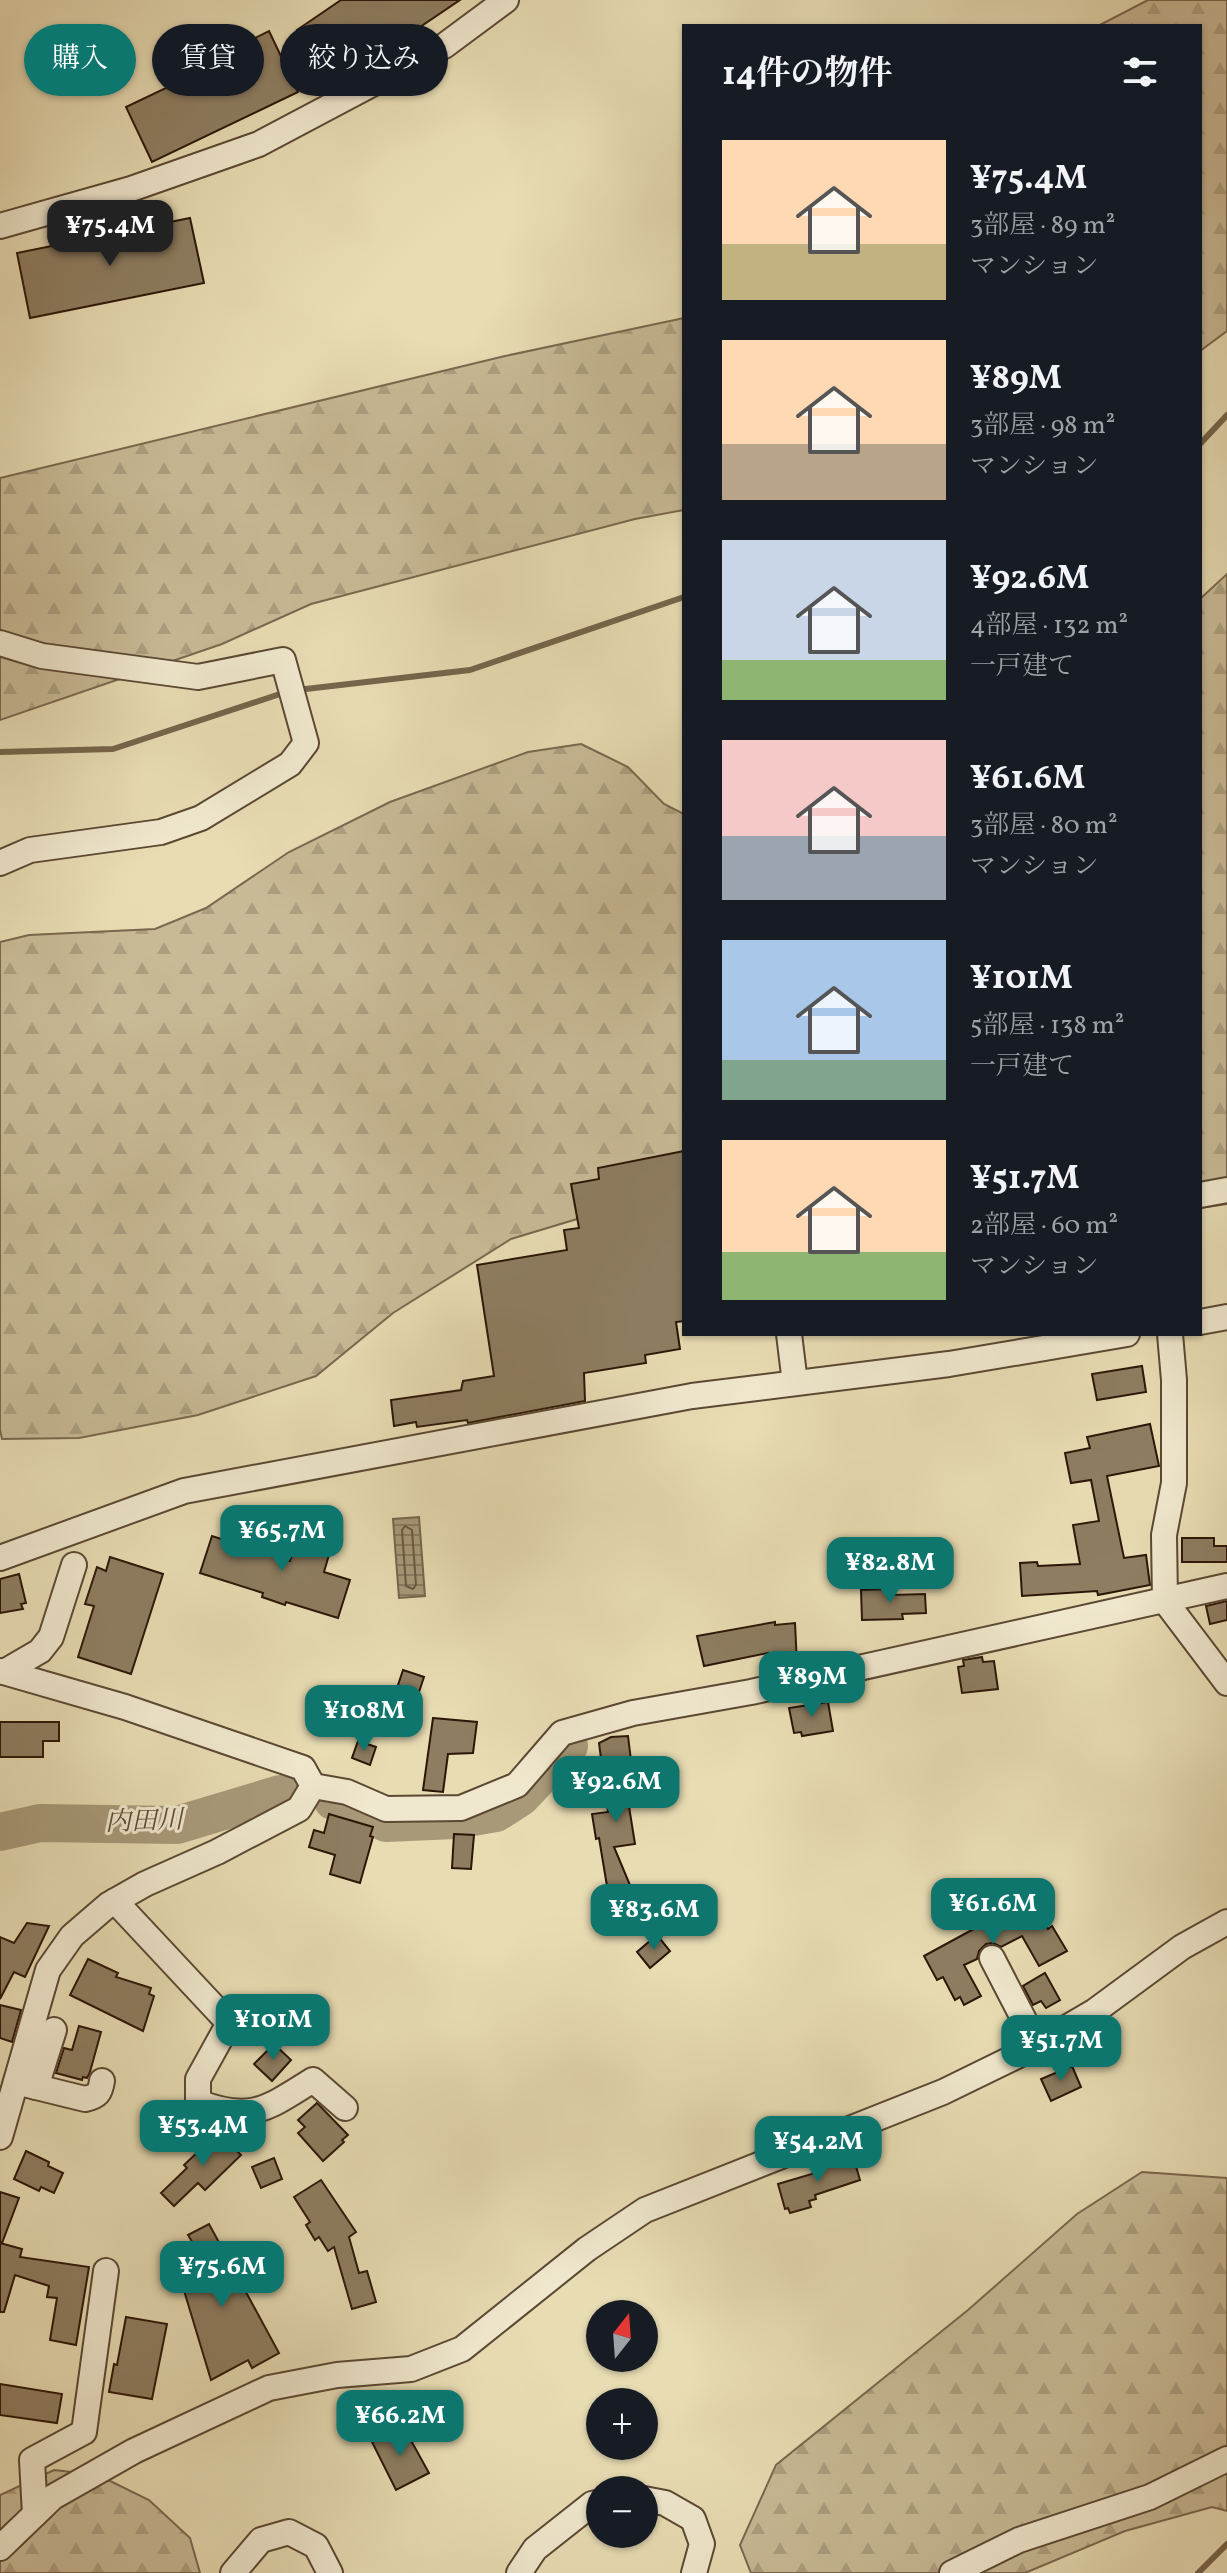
<!DOCTYPE html>
<html lang="ja">
<meta charset="utf-8">
<style>
:root{--surface:#171b24;--page:#242831;--text:#f1f3f6;--muted:#9ea1a6;--accent:#0f766e}
body{margin:0;font-family:Vollkorn,"Noto Serif JP",serif;background:var(--page);color:var(--text);height:100vh;display:flex;flex-direction:column;font-size:30px;white-space:nowrap}
*{box-sizing:border-box;margin:0}
p{font-size:26px;color:var(--muted)}
.icon{flex:none;width:44px;height:44px;fill:none;stroke:currentColor;stroke-width:2;stroke-linecap:round;stroke-linejoin:round}
.map{position:relative;flex:1;overflow:hidden}
.sheet{position:absolute;left:682px;top:24px;width:520px;height:1312px;display:flex;flex-direction:column;background:var(--surface);border-radius:0px;box-shadow:0 2px 6px #0004}
.sheet>*{flex:none}
.banner{position:absolute;left:24px;top:24px;width:538px;height:72px;display:flex;gap:16px}
.needle{width:52px;rotate:17deg}
.tools{position:absolute;left:586px;top:2300px;display:grid;gap:16px}
.tools a{display:grid;place-items:center;width:72px;height:72px;border-radius:50%;background:var(--surface);box-shadow:0 2px 6px #0004;font-size:40px}
.price{position:absolute;translate:-50% -68px;padding:0 18px;border-radius:16px;background:var(--accent);color:#fff;font-size:26px;line-height:52px;filter:drop-shadow(0 2px 4px #0008)}
.price::after{content:'';position:absolute;left:50%;top:48px;width:24px;height:18px;margin-left:-12px;background:inherit;clip-path:polygon(0 0,100% 0,50% 100%)}
.price.on{background:#222;color:#fff}
ul{padding:0;list-style:none}
li{display:flex;align-items:center;gap:24px;height:200px;padding:0 40px}
li span{display:grid;place-items:center;flex:none;width:224px;height:160px;border-radius:0px;color:#555}
li>.icon{margin-inline-start:auto}
span .icon{width:96px;height:96px;fill:#fffc;stroke-width:1}
li b{font-size:34px}
h2{display:flex;justify-content:space-between;align-items:center;height:96px;padding:0 40px;font-size:34px}
.pill{padding:0 28px;border-radius:36px;background:var(--surface);box-shadow:0 2px 6px #0004;font-size:28px;line-height:72px}
.pill.on{background:var(--accent);color:#fff}
.map>svg:first-child{display:block}
</style>
<div class="map">
<svg width="1227" height="2573" viewBox="0 0 1227 2573">
<defs>
<pattern id="forest-firs" width="22" height="20" patternUnits="userSpaceOnUse" patternTransform="scale(2)"><rect width="22" height="20" fill="#c8ba96"/><path d="M5 1l3.5 6h-7zM16 11l3.5 6h-7z" fill="#ac9f80"/></pattern>
<pattern id="water-rules" width="6" height="5" patternUnits="userSpaceOnUse" patternTransform="scale(2)"><rect width="6" height="5" fill="#a89979"/><path d="M0 2.5h6" fill="none" stroke="#897c61"/></pattern>
</defs>
<rect width="100%" height="100%" fill="#e8dcb3"/>
<filter id="stains"><feTurbulence type="fractalNoise" baseFrequency=".0025" numOctaves="4"/><feColorMatrix values="0 0 0 0 .2 0 0 0 0 .09 0 0 0 0 .02 0 0 0 .5 -.17"/></filter>
<radialGradient id="worn" r=".72"><stop offset=".6" stop-color="#630" stop-opacity="0"/><stop offset="1" stop-color="#630" stop-opacity=".3"/></radialGradient>
<g fill="url(#forest-firs)" stroke="#7a684f" stroke-width="2">
<path d="M 1148,0 L 1227,0 L 1227,331 L 1200,351 L 1200,26 L 1098,26 Z"/>
<path d="M 684,318 L 684,510 L 635,519 L 311,604 L 222,644 L 0,720 L 0,478 L 505,356 Z"/>
<path d="M 1227,574 L 1227,1204 L 1200,1208 L 1200,599 Z"/>
<path d="M 581,744 L 628,767 L 664,804 L 684,814 L 684,1200 L 587,1216 L 511,1239 L 393,1313 L 316,1376 L 198,1415 L 79,1438 L 2,1439 L 0,1430 L 0,942 L 29,935 L 155,929 L 206,908 L 289,852 L 390,802 L 528,752 Z"/>
<path d="M 1142,2172 L 1227,2178 L 1227,2511 L 1212,2507 L 1125,2531 L 1025,2573 L 751,2573 L 740,2545 L 776,2465 L 968,2310 L 1077,2214 Z"/>
<path d="M 54,2470 L 98,2475 L 149,2500 L 190,2538 L 200,2573 L 0,2573 L 0,2495 Z"/>
</g>
<path fill="url(#water-rules)" stroke="#76654c" stroke-width="2" d="M 419,1517 L 425,1596 L 399,1598 L 393,1519 Z"/>
<g fill="none" stroke-linecap="round" stroke-linejoin="round">
<path stroke="#6a5840" stroke-width="2" d="M 405,1526 L 412,1530 L 416,1585 L 413,1589 L 406,1586 L 402,1530 Z"/>
<g stroke="#76654c" stroke-width="6">
<path d="M 1200,444 L 1227,415"/>
<path d="M 297,690 L 470,670 L 684,597"/>
<path d="M 0,752 L 113,749 L 286,692"/>
<path d="M 1198,2573 L 1227,2544"/>
</g>
<g stroke="#a89979" stroke-width="38">
<path d="M 333,1801 L 352,1803 L 386,1823 L 455,1820 L 496,1813 L 521,1797 L 569,1746"/>
<path d="M 0,1832 L 40,1823 L 177,1825 L 280,1794 L 286,1795"/>
</g>
</g>
<g fill="#8e7d61" stroke="#2c1608" stroke-width="2">
<path d="M 341,0 L 460,0 L 334,85 L 297,30 Z"/>
<path d="M 269,31 L 298,92 L 152,162 L 126,107 L 250,48 L 247,42 Z"/>
<path d="M 190,218 L 204,283 L 30,318 L 17,253 Z"/>
<path d="M 684,1151 L 684,1321 L 676,1322 L 680,1349 L 645,1355 L 646,1363 L 584,1373 L 585,1401 L 468,1423 L 467,1420 L 417,1427 L 416,1422 L 394,1426 L 391,1400 L 461,1390 L 463,1381 L 494,1376 L 477,1265 L 567,1250 L 564,1230 L 579,1228 L 571,1184 L 599,1179 L 598,1168 Z"/>
<path d="M 1142,1366 L 1146,1392 L 1097,1400 L 1092,1374 Z"/>
<path d="M 1150,1424 L 1159,1466 L 1107,1476 L 1124,1558 L 1146,1555 L 1150,1585 L 1098,1595 L 1097,1591 L 1022,1596 L 1020,1563 L 1037,1562 L 1038,1566 L 1080,1564 L 1073,1525 L 1099,1521 L 1091,1480 L 1071,1483 L 1065,1453 L 1090,1448 L 1087,1437 Z"/>
<path d="M 314,1528 L 335,1534 L 324,1572 L 350,1580 L 338,1618 L 286,1602 L 285,1605 L 262,1597 L 263,1593 L 200,1573 L 212,1536 L 290,1561 L 294,1548 L 307,1552 Z"/>
<path d="M 1182,1538 L 1214,1538 L 1214,1546 L 1227,1546 L 1227,1562 L 1182,1562 Z"/>
<path d="M 110,1557 L 163,1574 L 131,1674 L 78,1657 L 94,1606 L 85,1604 L 97,1567 L 106,1571 Z"/>
<path d="M 19,1574 L 26,1603 L 21,1604 L 23,1609 L 0,1613 L 0,1579 Z"/>
<path d="M 891,1589 L 891,1595 L 925,1594 L 926,1613 L 902,1614 L 903,1619 L 862,1620 L 861,1590 Z"/>
<path d="M 1227,1601 L 1227,1620 L 1210,1624 L 1206,1606 Z"/>
<path d="M 775,1622 L 775,1625 L 795,1623 L 797,1664 L 768,1666 L 768,1653 L 704,1666 L 697,1636 Z"/>
<path d="M 982,1657 L 983,1662 L 994,1661 L 998,1689 L 962,1693 L 958,1667 L 964,1666 L 963,1660 Z"/>
<path d="M 403,1670 L 424,1677 L 418,1695 L 397,1688 Z"/>
<path d="M 828,1702 L 833,1731 L 802,1736 L 801,1732 L 794,1733 L 789,1708 Z"/>
<path d="M 433,1718 L 477,1722 L 473,1753 L 448,1754 L 443,1792 L 423,1790 Z"/>
<path d="M 0,1722 L 59,1722 L 59,1741 L 43,1741 L 43,1757 L 0,1757 Z"/>
<path d="M 628,1736 L 635,1793 L 627,1794 L 635,1844 L 614,1847 L 635,1897 L 631,1898 L 636,1910 L 615,1919 L 607,1913 L 601,1899 L 605,1897 L 601,1889 L 607,1886 L 599,1838 L 596,1839 L 592,1814 L 608,1812 L 599,1743 L 611,1737 Z"/>
<path d="M 358,1741 L 376,1747 L 370,1765 L 352,1758 Z"/>
<path d="M 329,1814 L 373,1827 L 370,1836 L 373,1837 L 360,1883 L 330,1874 L 335,1855 L 309,1847 L 314,1830 L 324,1833 Z"/>
<path d="M 454,1834 L 474,1835 L 471,1869 L 452,1868 Z"/>
<path d="M 1032,1900 L 1048,1929 L 1052,1926 L 1067,1951 L 1039,1966 L 1022,1936 L 1001,1947 L 993,1943 L 986,1944 L 979,1951 L 977,1959 L 964,1965 L 981,1996 L 964,2005 L 960,1997 L 955,2000 L 943,1977 L 937,1980 L 924,1956 L 981,1925 L 978,1920 L 1007,1904 L 1011,1911 Z"/>
<path d="M 27,1923 L 49,1926 L 25,1977 L 14,1972 L 0,1999 L 0,1937 L 14,1943 Z"/>
<path d="M 657,1935 L 670,1951 L 650,1968 L 637,1952 Z"/>
<path d="M 88,1959 L 118,1973 L 116,1977 L 151,1988 L 149,1994 L 154,1996 L 143,2031 L 70,1995 Z"/>
<path d="M 1045,1973 L 1060,2000 L 1046,2008 L 1041,2001 L 1033,2005 L 1023,1986 Z"/>
<path d="M 0,2005 L 21,2010 L 12,2042 L 0,2038 Z"/>
<path d="M 79,2026 L 101,2032 L 90,2072 L 87,2078 L 83,2077 L 82,2080 L 56,2073 L 64,2048 L 72,2050 Z"/>
<path d="M 274,2044 L 291,2060 L 272,2081 L 254,2064 Z"/>
<path d="M 1072,2066 L 1081,2087 L 1051,2101 L 1041,2079 Z"/>
<path d="M 317,2103 L 348,2135 L 342,2140 L 344,2142 L 323,2161 L 298,2133 L 305,2127 L 298,2120 Z"/>
<path d="M 219,2132 L 241,2155 L 205,2190 L 198,2183 L 174,2206 L 161,2193 L 187,2168 L 184,2165 Z"/>
<path d="M 26,2151 L 49,2162 L 48,2166 L 63,2173 L 54,2193 L 41,2187 L 39,2191 L 14,2179 Z"/>
<path d="M 853,2156 L 860,2180 L 815,2195 L 816,2199 L 809,2201 L 811,2207 L 790,2213 L 788,2208 L 785,2209 L 778,2184 L 822,2171 L 820,2167 Z"/>
<path d="M 274,2158 L 282,2179 L 261,2188 L 252,2167 Z"/>
<path d="M 321,2180 L 356,2232 L 349,2237 L 359,2273 L 367,2271 L 376,2302 L 352,2309 L 334,2247 L 328,2251 L 319,2237 L 315,2240 L 306,2225 L 310,2222 L 294,2197 Z"/>
<path d="M 0,2192 L 19,2198 L 2,2243 L 0,2242 Z"/>
<path d="M 209,2224 L 279,2353 L 252,2368 L 248,2360 L 211,2380 L 176,2264 L 198,2252 L 188,2235 Z"/>
<path d="M 0,2243 L 22,2249 L 20,2257 L 89,2267 L 76,2345 L 50,2340 L 57,2298 L 47,2297 L 49,2286 L 15,2275 L 4,2312 L 0,2312 Z"/>
<path d="M 126,2317 L 167,2324 L 152,2399 L 109,2392 L 114,2364 L 117,2365 Z"/>
<path d="M 0,2384 L 62,2394 L 57,2423 L 0,2415 Z"/>
<path d="M 403,2426 L 429,2473 L 396,2490 L 372,2442 Z"/>
</g>
<g fill="none" stroke-linecap="round" stroke-linejoin="round">
<g stroke="#5b4833" stroke-width="28">
<g id="minor">
<path d="M 0,226 L 131,189 L 259,144 L 444,46 L 506,0"/>
<path d="M 0,643 L 42,656 L 198,677 L 283,660 L 306,743 L 290,764 L 201,818 L 161,832 L 30,850 L 0,863"/>
<path d="M 1200,1195 L 1227,1190"/>
<path d="M 1200,1322 L 1227,1317"/>
<path d="M 789,1334 L 795,1383"/>
<path d="M 1170,1334 L 1174,1380 L 1174,1483 L 1164,1535 L 1165,1601 L 1227,1683"/>
<path d="M 0,1558 L 184,1491 L 692,1396 L 949,1364 L 1127,1334"/>
<path d="M 0,1671 L 125,1707 L 303,1768 L 313,1786"/>
<path d="M 4,1672 L 40,1651 L 51,1637 L 74,1565"/>
<path d="M 313,1786 L 347,1792 L 386,1809 L 461,1808 L 517,1785 L 562,1733 L 633,1713 L 751,1692 L 1227,1586"/>
<path d="M 115,1901 L 229,2023 L 198,2079 L 198,2102 C 251,2123 268,2108 313,2080 L 345,2108"/>
<path d="M 992,1958 L 1037,2045"/>
<path d="M 16,2082 L 85,2099 C 98,2096 100,2093 102,2081"/>
<path d="M 36,2087 L 54,2030"/>
<path d="M 0,2137 L 48,1970 L 72,1936 L 108,1905 L 145,1884 L 217,1852 L 299,1809 L 313,1786"/>
<path d="M 644,2499 L 665,2503 L 693,2519 L 702,2544 L 694,2573"/>
<path d="M 35,2514 L 32,2460 L 84,2432 L 106,2271"/>
<path d="M 0,2548 L 53,2497 L 134,2451 L 269,2388 L 337,2375 L 411,2369 L 462,2349 L 587,2249 L 645,2210 L 943,2092 L 1025,2052 L 1095,2011 L 1182,1947 L 1227,1922"/>
<path d="M 233,2573 L 261,2540 L 289,2532 L 316,2546 L 330,2573"/>
<path d="M 519,2573 L 535,2549 L 592,2504 L 600,2502"/>
<path d="M 952,2573 L 1019,2540 L 1150,2497 L 1227,2459"/>
</g>
</g>
<use href="#minor" stroke="#f0e8ce" stroke-width="24"/>
</g>
<g text-anchor="middle" dominant-baseline="central" stroke-width="6" stroke-linejoin="round" paint-order="stroke">
<g font-size="26" font-style="italic" fill="#5e4a35" stroke="#f0e8ce">
<text transform="translate(144 1822) rotate(-2)">内田川</text>
</g>
</g>
<rect width="100%" height="100%" filter="url(#stains)"/>
<rect width="100%" height="100%" fill="url(#worn)"/>
</svg>
<div class="tools">
<a><svg class="needle" viewBox="-14 -14 28 28"><path d="M0-13l5 13h-10z" fill="#e53935"/><path d="M0 13l5-13h-10z" fill="#9ea1a6"/></svg></a>
<a>+</a>
<a>−</a>
</div>
<b class="price on" style="left:110px;top:268px">¥75.4M</b>
<b class="price" style="left:282px;top:1573px">¥65.7M</b>
<b class="price" style="left:890px;top:1605px">¥82.8M</b>
<b class="price" style="left:812px;top:1719px">¥89M</b>
<b class="price" style="left:364px;top:1753px">¥108M</b>
<b class="price" style="left:616px;top:1824px">¥92.6M</b>
<b class="price" style="left:993px;top:1946px">¥61.6M</b>
<b class="price" style="left:654px;top:1952px">¥83.6M</b>
<b class="price" style="left:273px;top:2062px">¥101M</b>
<b class="price" style="left:1061px;top:2083px">¥51.7M</b>
<b class="price" style="left:203px;top:2168px">¥53.4M</b>
<b class="price" style="left:818px;top:2184px">¥54.2M</b>
<b class="price" style="left:222px;top:2309px">¥75.6M</b>
<b class="price" style="left:400px;top:2458px">¥66.2M</b>
<div class="banner">
<a class="pill on">購入</a>
<a class="pill">賃貸</a>
<a class="pill">絞り込み</a>
</div>
<section class="sheet">
<h2>14件の物件<svg class="icon" aria-label="filters" viewBox="0 0 24 24"><path d="M4 7h16M4 17h16"/><circle cx="9" cy="7" r="2"/><circle cx="15" cy="17" r="2"/></svg></h2>
<ul>
<li><span style="background:linear-gradient(#ffd9b3 65%,#c2b280 0)"><svg class="icon" aria-label="home" viewBox="0 0 24 24"><path d="M3 11l9-7 9 7M6 9v11h12V9"/></svg></span><div><b>¥75.4M</b><p>3部屋 · 89 m²</p><p>マンション</p></div></li>
<li><span style="background:linear-gradient(#ffd9b3 65%,#b9a48a 0)"><svg class="icon" aria-label="home" viewBox="0 0 24 24"><path d="M3 11l9-7 9 7M6 9v11h12V9"/></svg></span><div><b>¥89M</b><p>3部屋 · 98 m²</p><p>マンション</p></div></li>
<li><span style="background:linear-gradient(#c9d6e8 75%,#8fb573 0)"><svg class="icon" aria-label="home" viewBox="0 0 24 24"><path d="M3 11l9-7 9 7M6 9v11h12V9"/></svg></span><div><b>¥92.6M</b><p>4部屋 · 132 m²</p><p>一戸建て</p></div></li>
<li><span style="background:linear-gradient(#f6c9c9 60%,#9aa5b1 0)"><svg class="icon" aria-label="home" viewBox="0 0 24 24"><path d="M3 11l9-7 9 7M6 9v11h12V9"/></svg></span><div><b>¥61.6M</b><p>3部屋 · 80 m²</p><p>マンション</p></div></li>
<li><span style="background:linear-gradient(#a9c7e8 75%,#7fa58c 0)"><svg class="icon" aria-label="home" viewBox="0 0 24 24"><path d="M3 11l9-7 9 7M6 9v11h12V9"/></svg></span><div><b>¥101M</b><p>5部屋 · 138 m²</p><p>一戸建て</p></div></li>
<li><span style="background:linear-gradient(#ffd9b3 70%,#8fb573 0)"><svg class="icon" aria-label="home" viewBox="0 0 24 24"><path d="M3 11l9-7 9 7M6 9v11h12V9"/></svg></span><div><b>¥51.7M</b><p>2部屋 · 60 m²</p><p>マンション</p></div></li>
</ul>
</section>
</div>
